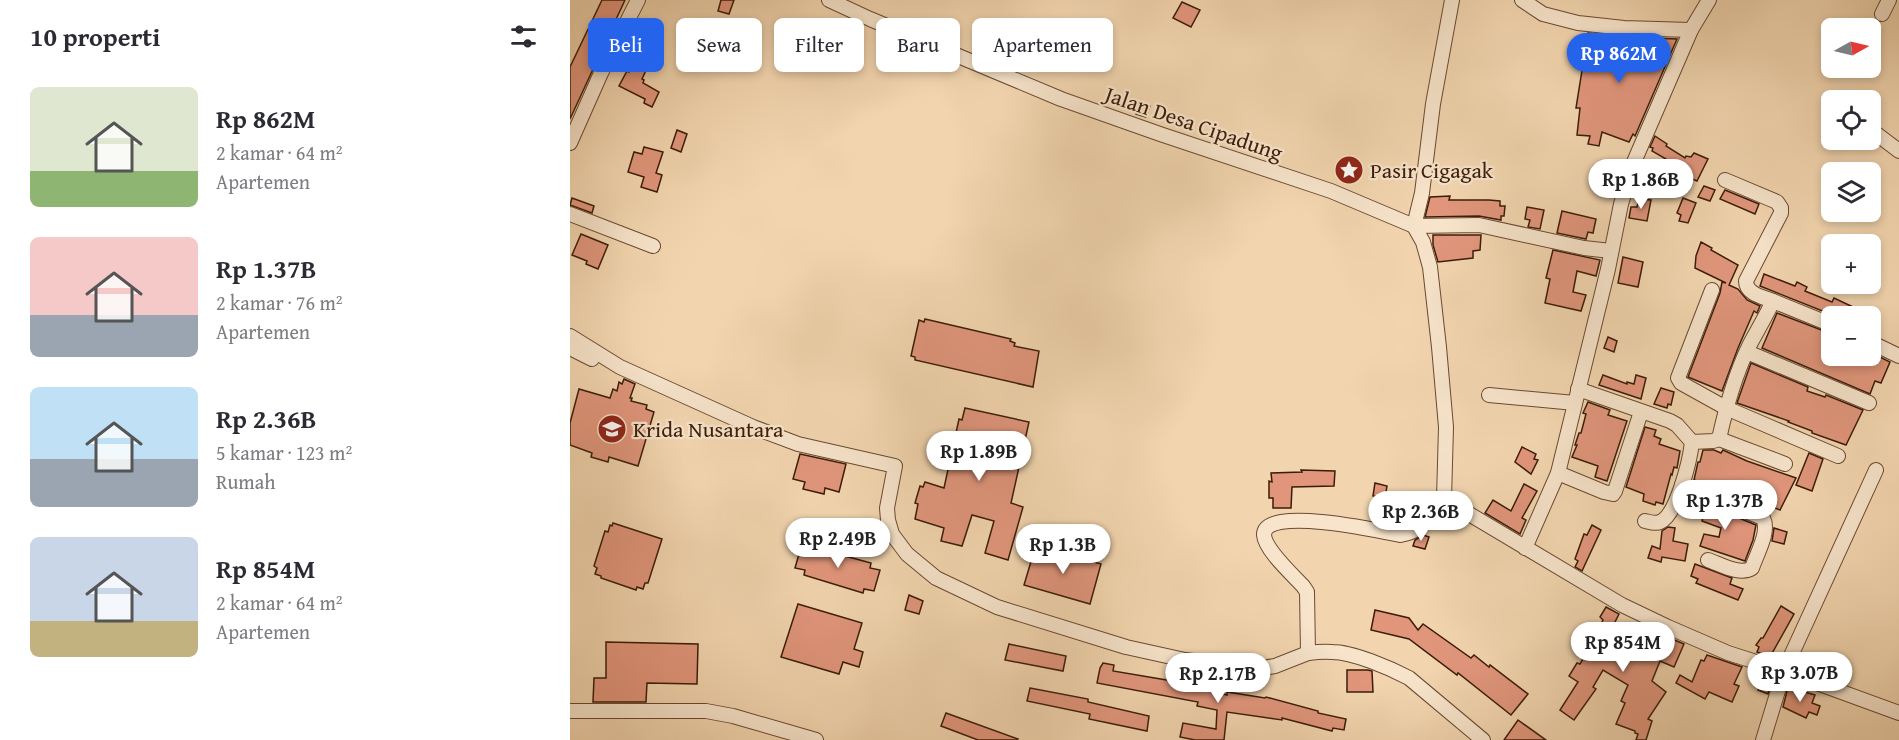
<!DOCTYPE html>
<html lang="id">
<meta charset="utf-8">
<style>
:root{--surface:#fff;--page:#f7f7f7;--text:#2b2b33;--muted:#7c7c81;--accent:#2563eb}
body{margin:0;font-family:"Gentium Book Plus",serif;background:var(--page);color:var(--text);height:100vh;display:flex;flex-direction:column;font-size:22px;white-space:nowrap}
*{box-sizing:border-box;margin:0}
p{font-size:20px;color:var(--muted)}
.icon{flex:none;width:33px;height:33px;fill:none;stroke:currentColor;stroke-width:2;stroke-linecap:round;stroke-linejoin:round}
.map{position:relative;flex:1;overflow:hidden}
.details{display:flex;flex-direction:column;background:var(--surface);width:570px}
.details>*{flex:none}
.banner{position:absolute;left:18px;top:18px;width:570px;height:54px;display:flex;gap:12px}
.needle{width:39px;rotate:82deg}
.controls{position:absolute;left:1251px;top:18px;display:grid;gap:12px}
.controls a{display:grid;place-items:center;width:60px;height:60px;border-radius:9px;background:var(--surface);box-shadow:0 3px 9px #0003;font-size:30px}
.price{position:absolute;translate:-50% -51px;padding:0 14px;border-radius:21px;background:#fff;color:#222;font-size:20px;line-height:39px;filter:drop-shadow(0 2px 3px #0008)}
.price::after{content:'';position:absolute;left:50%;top:36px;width:18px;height:14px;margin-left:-9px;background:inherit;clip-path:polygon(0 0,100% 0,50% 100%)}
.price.current{background:var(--accent);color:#fff}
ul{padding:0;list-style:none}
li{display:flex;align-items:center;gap:18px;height:150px;padding:0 30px}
li span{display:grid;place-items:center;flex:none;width:168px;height:120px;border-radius:9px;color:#555}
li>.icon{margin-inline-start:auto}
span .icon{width:72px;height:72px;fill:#fffc;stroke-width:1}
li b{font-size:26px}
h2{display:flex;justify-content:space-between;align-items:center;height:72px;padding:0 30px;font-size:26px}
.pill{padding:0 21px;border-radius:9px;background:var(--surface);box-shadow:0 3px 9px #0003;font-size:21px;line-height:54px}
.pill.current{background:var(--accent);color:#fff}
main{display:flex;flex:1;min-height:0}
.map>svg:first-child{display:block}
</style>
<main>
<section class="details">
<h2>10 properti<svg class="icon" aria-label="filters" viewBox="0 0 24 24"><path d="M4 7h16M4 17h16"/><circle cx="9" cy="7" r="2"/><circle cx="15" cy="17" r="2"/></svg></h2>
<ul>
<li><span style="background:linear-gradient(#dfe7d0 70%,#8fb573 0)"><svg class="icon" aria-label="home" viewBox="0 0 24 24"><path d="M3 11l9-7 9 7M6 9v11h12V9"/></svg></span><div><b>Rp 862M</b><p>2 kamar · 64 m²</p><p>Apartemen</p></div></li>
<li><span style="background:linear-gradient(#f6c9c9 65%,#9aa5b1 0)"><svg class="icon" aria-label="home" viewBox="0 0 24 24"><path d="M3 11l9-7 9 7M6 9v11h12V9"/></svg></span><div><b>Rp 1.37B</b><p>2 kamar · 76 m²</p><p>Apartemen</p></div></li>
<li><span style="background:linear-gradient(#bfe0f5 60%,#9aa5b1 0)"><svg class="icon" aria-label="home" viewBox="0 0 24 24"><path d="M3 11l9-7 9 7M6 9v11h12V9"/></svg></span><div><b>Rp 2.36B</b><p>5 kamar · 123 m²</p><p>Rumah</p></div></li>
<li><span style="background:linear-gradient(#c9d6e8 70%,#c2b280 0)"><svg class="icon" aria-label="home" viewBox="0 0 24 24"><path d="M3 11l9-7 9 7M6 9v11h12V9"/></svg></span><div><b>Rp 854M</b><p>2 kamar · 64 m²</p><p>Apartemen</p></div></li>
</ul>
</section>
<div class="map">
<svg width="1329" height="740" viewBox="0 0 1329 740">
<rect width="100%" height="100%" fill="#f2d5af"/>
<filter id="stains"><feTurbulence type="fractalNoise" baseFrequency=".00333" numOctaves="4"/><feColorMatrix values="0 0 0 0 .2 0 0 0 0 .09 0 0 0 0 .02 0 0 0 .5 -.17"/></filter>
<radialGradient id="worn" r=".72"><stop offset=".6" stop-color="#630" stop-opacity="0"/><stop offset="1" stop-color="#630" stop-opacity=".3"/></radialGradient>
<g fill="#e1967c" stroke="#3c1c09" stroke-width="1.5" fill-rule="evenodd">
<path d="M 32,0 L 55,0 L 0,119 L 0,67 Z"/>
<path d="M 151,0 L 164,0 L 159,14 L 148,11 Z"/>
<path d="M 612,2 L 630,10 L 621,27 L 603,18 Z"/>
<path d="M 1018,33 L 1053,37 L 1107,39 L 1065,136 L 1063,134 L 1059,142 L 1032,132 L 1029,146 L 1018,144 L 1020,136 L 1007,135 L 1010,108 L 1006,108 Z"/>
<path d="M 66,58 L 79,64 L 72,79 L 74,80 L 73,83 L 89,92 L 82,107 L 74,103 L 75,99 L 49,86 L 57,71 L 59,72 Z"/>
<path d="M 570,103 L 580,106 L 576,117 L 566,114 Z"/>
<path d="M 107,130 L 117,134 L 111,152 L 101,148 Z"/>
<path d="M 1085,136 L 1097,144 L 1096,146 L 1115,158 L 1116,156 L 1121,157 L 1124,153 L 1138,159 L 1127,181 L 1115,176 L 1112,193 L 1100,190 L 1105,172 L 1093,165 L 1096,159 L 1082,151 L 1083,148 L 1080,147 Z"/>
<path d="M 74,147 L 93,152 L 86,173 L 92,175 L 87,192 L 71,187 L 74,177 L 58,172 L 64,152 L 72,154 Z"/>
<path d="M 1134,186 L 1145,190 L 1140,201 L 1128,197 Z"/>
<path d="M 1155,190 L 1189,204 L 1185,214 L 1150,199 Z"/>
<path d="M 880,196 L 879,200 L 919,200 L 930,201 L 930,206 L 935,206 L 934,216 L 931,216 L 931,220 L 909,216 L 855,217 L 860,197 Z"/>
<path d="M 2,198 L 24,206 L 22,213 L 0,205 Z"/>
<path d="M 1113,198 L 1126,203 L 1118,223 L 1109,221 L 1111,215 L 1107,213 Z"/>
<path d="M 1069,199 L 1081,200 L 1077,221 L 1059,218 L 1061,207 L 1067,207 Z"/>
<path d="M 957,207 L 974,210 L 970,229 L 958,227 L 960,220 L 955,219 Z"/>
<path d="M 992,211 L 1026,219 L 1023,233 L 1018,232 L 1016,239 L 987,233 Z"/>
<path d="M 11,234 L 38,245 L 28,269 L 16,264 L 17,261 L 2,255 Z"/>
<path d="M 863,235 L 911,235 L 910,250 L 903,251 L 903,258 L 868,262 L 863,245 Z"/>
<path d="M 1131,242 L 1142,248 L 1141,250 L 1168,265 L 1159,285 L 1168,289 L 1177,300 L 1190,306 L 1187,313 L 1184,311 L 1168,348 L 1152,391 L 1118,377 L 1150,293 L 1152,282 L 1156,283 L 1125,268 L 1126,256 Z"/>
<path d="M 983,250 L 1030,260 L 1026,276 L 1007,271 L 1003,292 L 1016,295 L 1011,311 L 975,303 L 980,279 L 976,278 Z"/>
<path d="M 1053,257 L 1073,262 L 1068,287 L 1048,283 Z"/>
<path d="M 1194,274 L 1225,286 L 1227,282 L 1237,287 L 1235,291 L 1262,302 L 1264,298 L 1283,307 L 1280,316 L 1265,316 L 1190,286 Z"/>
<path d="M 1207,313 L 1262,334 L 1262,356 L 1300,356 L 1300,352 L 1320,362 L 1311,383 L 1305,381 L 1300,394 L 1192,348 Z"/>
<path d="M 355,319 L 441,339 L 440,341 L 445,343 L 444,346 L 469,351 L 463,387 L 345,360 L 345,357 L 341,356 L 349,320 L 354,322 Z"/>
<path d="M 1038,337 L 1047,341 L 1044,352 L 1034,348 Z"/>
<path d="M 1181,363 L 1238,387 L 1237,391 L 1255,397 L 1256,395 L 1293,410 L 1276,445 L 1242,433 L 1242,431 L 1218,422 L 1219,421 L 1167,403 Z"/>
<path d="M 1033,375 L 1057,384 L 1057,382 L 1064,384 L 1066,375 L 1076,378 L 1071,399 L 1029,385 Z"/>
<path d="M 54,379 L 65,384 L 60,398 L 62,398 L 61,401 L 77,405 L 76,409 L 84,412 L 68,466 L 39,457 L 38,462 L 21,457 L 22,453 L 0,445 L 0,423 L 9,389 L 40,398 L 43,389 L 47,391 L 49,382 L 52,384 Z"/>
<path d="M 1091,388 L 1104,392 L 1101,405 L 1098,404 L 1097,408 L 1084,404 Z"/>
<path d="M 1018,402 L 1040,410 L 1038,415 L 1057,421 L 1037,481 L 1025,477 L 1028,466 L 1002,457 L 1007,445 L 1005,445 L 1009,433 L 1011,433 L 1016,414 L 1013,413 Z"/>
<path d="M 395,408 L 459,422 L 441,503 L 453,507 L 438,560 L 415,553 L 424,521 L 402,515 L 392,546 L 371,541 L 374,528 L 345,519 L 348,504 L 345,503 L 350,486 L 353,487 L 355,482 L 374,488 L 389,419 L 392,420 ZM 408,434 L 432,439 L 428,459 L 404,453 Z"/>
<path d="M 1075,427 L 1086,430 L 1084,436 L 1091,439 L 1089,444 L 1110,451 L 1107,468 L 1104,467 L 1102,475 L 1101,474 L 1093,504 L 1086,502 L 1085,505 L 1073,501 L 1074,494 L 1056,487 Z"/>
<path d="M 952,447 L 966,454 L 964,459 L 968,460 L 961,474 L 945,462 Z"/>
<path d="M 1133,450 L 1144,450 L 1151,453 L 1153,450 L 1177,461 L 1226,478 L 1210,510 L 1139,482 L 1138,485 L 1124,480 L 1128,462 L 1130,462 Z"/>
<path d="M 1239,453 L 1253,459 L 1242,491 L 1226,485 Z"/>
<path d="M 230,454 L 276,464 L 269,492 L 255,488 L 254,494 L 233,489 L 235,482 L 223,479 Z"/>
<path d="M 731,470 L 765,471 L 764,486 L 722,487 L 721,508 L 703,508 L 703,498 L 699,498 L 699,481 L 702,482 L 701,473 L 732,472 Z"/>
<path d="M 805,483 L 817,486 L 815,498 L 803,496 Z"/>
<path d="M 954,484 L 967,491 L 952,518 L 956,520 L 950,534 L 915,513 L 923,500 L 941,511 Z"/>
<path d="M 1118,497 L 1186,525 L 1183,540 L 1175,561 L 1130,546 L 1134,534 L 1149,537 L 1151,528 L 1132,521 L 1133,517 L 1114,508 Z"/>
<path d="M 43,523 L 92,539 L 78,583 L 75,583 L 73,589 L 67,587 L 66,590 L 31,578 L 31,576 L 25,574 L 27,568 L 24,566 L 35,531 L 38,532 L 40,525 L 42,526 Z"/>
<path d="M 1022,525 L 1031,530 L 1012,571 L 1005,567 L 1008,561 L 1005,559 L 1014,534 L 1017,535 Z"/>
<path d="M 1098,527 L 1105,528 L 1103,541 L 1118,544 L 1115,561 L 1092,557 L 1091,562 L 1078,558 L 1082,546 L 1090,549 L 1092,531 Z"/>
<path d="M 1204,528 L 1217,532 L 1214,544 L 1202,541 Z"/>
<path d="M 853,535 L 859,537 L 855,549 L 843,546 L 845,540 Z"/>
<path d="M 466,545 L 531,564 L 520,604 L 454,585 Z"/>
<path d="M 231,547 L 241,549 L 242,547 L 301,563 L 300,568 L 310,570 L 304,591 L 294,589 L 293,593 L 234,575 L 235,570 L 225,568 Z"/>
<path d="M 1125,564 L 1162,578 L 1160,584 L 1173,589 L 1168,600 L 1126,583 L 1128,579 L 1121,576 Z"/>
<path d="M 339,595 L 353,601 L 349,614 L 335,610 Z"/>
<path d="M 228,604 L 292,623 L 284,649 L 293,652 L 289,667 L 273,662 L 269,674 L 211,657 Z"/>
<path d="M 1211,606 L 1224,614 L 1200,657 L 1187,652 L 1189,647 L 1186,645 L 1191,638 L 1193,638 Z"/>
<path d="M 1036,607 L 1049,614 L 1042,628 L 1068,640 L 1070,634 L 1085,641 L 1087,637 L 1100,644 L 1102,639 L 1114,644 L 1104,667 L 1090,661 L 1082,681 L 1096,692 L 1078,719 L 1082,721 L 1076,740 L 1066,740 L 1068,734 L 1065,733 L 1065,731 L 1046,724 L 1055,703 L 1051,701 L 1058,685 L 1033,670 L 1023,687 L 1026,689 L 1004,720 L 990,710 L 1008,682 L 999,676 L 1007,663 L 1010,664 L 1030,630 L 1028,629 L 1033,620 L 1030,617 Z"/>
<path d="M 805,610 L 839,618 L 848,630 L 853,624 L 901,658 L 904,655 L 919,667 L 920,665 L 958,694 L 941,715 L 888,673 L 887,675 L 839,639 L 801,630 Z"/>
<path d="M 36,642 L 128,644 L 127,684 L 77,683 L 76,702 L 23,702 L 24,678 L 36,678 Z"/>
<path d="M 439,644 L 496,656 L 493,671 L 435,660 Z"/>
<path d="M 1137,655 L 1172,667 L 1164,684 L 1169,686 L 1162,702 L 1139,692 L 1135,699 L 1106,683 L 1110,675 L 1122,682 L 1131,660 L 1134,661 Z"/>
<path d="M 533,663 L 544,665 L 543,671 L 620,684 L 620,686 L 657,695 L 657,692 L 695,698 L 696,697 L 748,711 L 748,713 L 776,719 L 774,730 L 763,728 L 762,731 L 712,718 L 712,720 L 657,712 L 654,740 L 625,740 L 610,737 L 613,723 L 646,729 L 647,710 L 627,706 L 628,702 L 527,683 L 530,668 Z"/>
<path d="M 777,670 L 798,670 L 802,671 L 803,692 L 777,692 Z"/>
<path d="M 1193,676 L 1202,678 L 1198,694 L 1188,690 Z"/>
<path d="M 1218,687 L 1245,695 L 1242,703 L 1250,706 L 1247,715 L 1239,712 L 1236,718 L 1213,707 Z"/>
<path d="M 460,688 L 518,699 L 518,702 L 579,716 L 577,731 L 519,719 L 520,714 L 457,701 Z"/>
<path d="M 376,713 L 448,739 L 447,740 L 408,740 L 371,726 Z"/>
<path d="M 948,720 L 976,740 L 934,740 Z"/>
</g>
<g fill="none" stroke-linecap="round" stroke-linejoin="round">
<g stroke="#6a4a32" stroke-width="16">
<g id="street">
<path d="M 259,0 L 300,19 L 491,99 L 590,134 L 761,191 L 844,226 L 909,225 L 1014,248 L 1041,251"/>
<path d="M 882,0 L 863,104 L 852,193 L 844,226 L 853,242 L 860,267 L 869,347 L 876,427 L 874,499 L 1052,605 L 1098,627 L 1158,653 L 1214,671 L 1329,713"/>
<path d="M 952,0 L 973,14 L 1008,23 L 1054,28 L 1121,30"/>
<path d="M 1312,14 L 1319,0"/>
<path d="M 1300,129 L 1329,151"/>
<path d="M 0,143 L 31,73 L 68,0"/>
<path d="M 0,214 L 83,246"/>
<path d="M 1142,290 L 1108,378 L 1111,383 L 1156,408 L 1268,456"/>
<path d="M 1203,301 L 1262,325"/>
<path d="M 0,336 L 50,367 L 183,427 L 228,444 L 325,466 L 317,508 L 318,520 L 322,534 L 337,554 L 366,578 L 427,607 L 556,647 L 615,660 L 686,669 L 705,666 L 738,653"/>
<path d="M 1300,342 L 1329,356"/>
<path d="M 0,348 L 22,359"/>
<path d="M 1177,352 L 1299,403"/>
<path d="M 1008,389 L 1100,421 L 1107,425 L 1122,442 C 1120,460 1107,515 1090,522 C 1085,524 1080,522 1075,521"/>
<path d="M 919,395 L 1005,403"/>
<path d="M 1149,439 L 1215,464"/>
<path d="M 1122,442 L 1143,441 L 1149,439 C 1156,407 1165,375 1179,346 C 1187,331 1196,316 1203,301 C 1193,297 1176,294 1176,281 L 1211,213 L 1211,208 L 1207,202 L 1155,180"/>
<path d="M 988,473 L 1034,492 L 1043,494 L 1045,491 L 1071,412"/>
<path d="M 1112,485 L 1193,518 C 1200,532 1187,553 1182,568 C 1170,576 1150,564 1138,560"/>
<path d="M 874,499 C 862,515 852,532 830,535 C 811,531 694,505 694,535 C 695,550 723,575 733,586 L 737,592 L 738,653 C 746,652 754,651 762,652 C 783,652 820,668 839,678 L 913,740"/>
<path d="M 955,548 L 988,473 L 1038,269 L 1051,204 L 1064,162 L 1121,30 L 1139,0"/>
<path d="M 0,711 L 136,711 L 163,716 L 246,740"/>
<path d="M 1193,740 L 1214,671 L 1306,470"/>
</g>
</g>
<use href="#street" stroke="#f7e4cb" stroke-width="14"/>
</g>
<defs>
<g id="sight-disc" transform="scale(1.5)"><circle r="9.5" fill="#8f2418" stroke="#f7e4cb"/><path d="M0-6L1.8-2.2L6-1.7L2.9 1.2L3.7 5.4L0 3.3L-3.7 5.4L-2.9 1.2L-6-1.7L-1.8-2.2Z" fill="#fff"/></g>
<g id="school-disc" transform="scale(1.5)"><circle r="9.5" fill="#8f2418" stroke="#f7e4cb"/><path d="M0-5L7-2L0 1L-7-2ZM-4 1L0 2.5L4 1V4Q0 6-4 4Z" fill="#fff"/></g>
</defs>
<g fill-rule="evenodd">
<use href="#sight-disc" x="779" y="170"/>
<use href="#school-disc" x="42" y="429"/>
</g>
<g text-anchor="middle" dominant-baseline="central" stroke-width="4.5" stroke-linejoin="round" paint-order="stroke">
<g font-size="22" fill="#3c1c09" stroke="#f7e4cb">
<text transform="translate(624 123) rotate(19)">Jalan Desa Cipadung</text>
</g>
<g font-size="22" fill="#3c1c09" stroke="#f7e4cb" text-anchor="start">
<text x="800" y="170">Pasir Cigagak</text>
<text x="63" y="429">Krida Nusantara</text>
</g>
</g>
<rect width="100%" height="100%" filter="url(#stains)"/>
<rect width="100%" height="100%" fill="url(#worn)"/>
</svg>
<div class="controls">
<a><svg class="needle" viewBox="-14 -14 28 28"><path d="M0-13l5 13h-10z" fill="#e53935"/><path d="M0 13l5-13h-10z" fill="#7c7c81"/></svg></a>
<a><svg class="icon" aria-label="locate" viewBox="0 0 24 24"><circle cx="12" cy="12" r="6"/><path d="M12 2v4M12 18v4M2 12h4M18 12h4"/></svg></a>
<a><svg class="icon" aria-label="layers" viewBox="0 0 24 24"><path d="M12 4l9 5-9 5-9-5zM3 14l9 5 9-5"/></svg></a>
<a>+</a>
<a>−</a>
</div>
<b class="price current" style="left:1049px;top:84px">Rp 862M</b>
<b class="price" style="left:1071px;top:210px">Rp 1.86B</b>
<b class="price" style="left:409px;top:482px">Rp 1.89B</b>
<b class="price" style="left:1155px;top:531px">Rp 1.37B</b>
<b class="price" style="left:851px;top:542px">Rp 2.36B</b>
<b class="price" style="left:268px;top:569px">Rp 2.49B</b>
<b class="price" style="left:493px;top:575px">Rp 1.3B</b>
<b class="price" style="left:1053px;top:673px">Rp 854M</b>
<b class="price" style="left:1230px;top:703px">Rp 3.07B</b>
<b class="price" style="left:648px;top:704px">Rp 2.17B</b>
<div class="banner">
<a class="pill current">Beli</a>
<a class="pill">Sewa</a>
<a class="pill">Filter</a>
<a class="pill">Baru</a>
<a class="pill">Apartemen</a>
</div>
</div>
</main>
